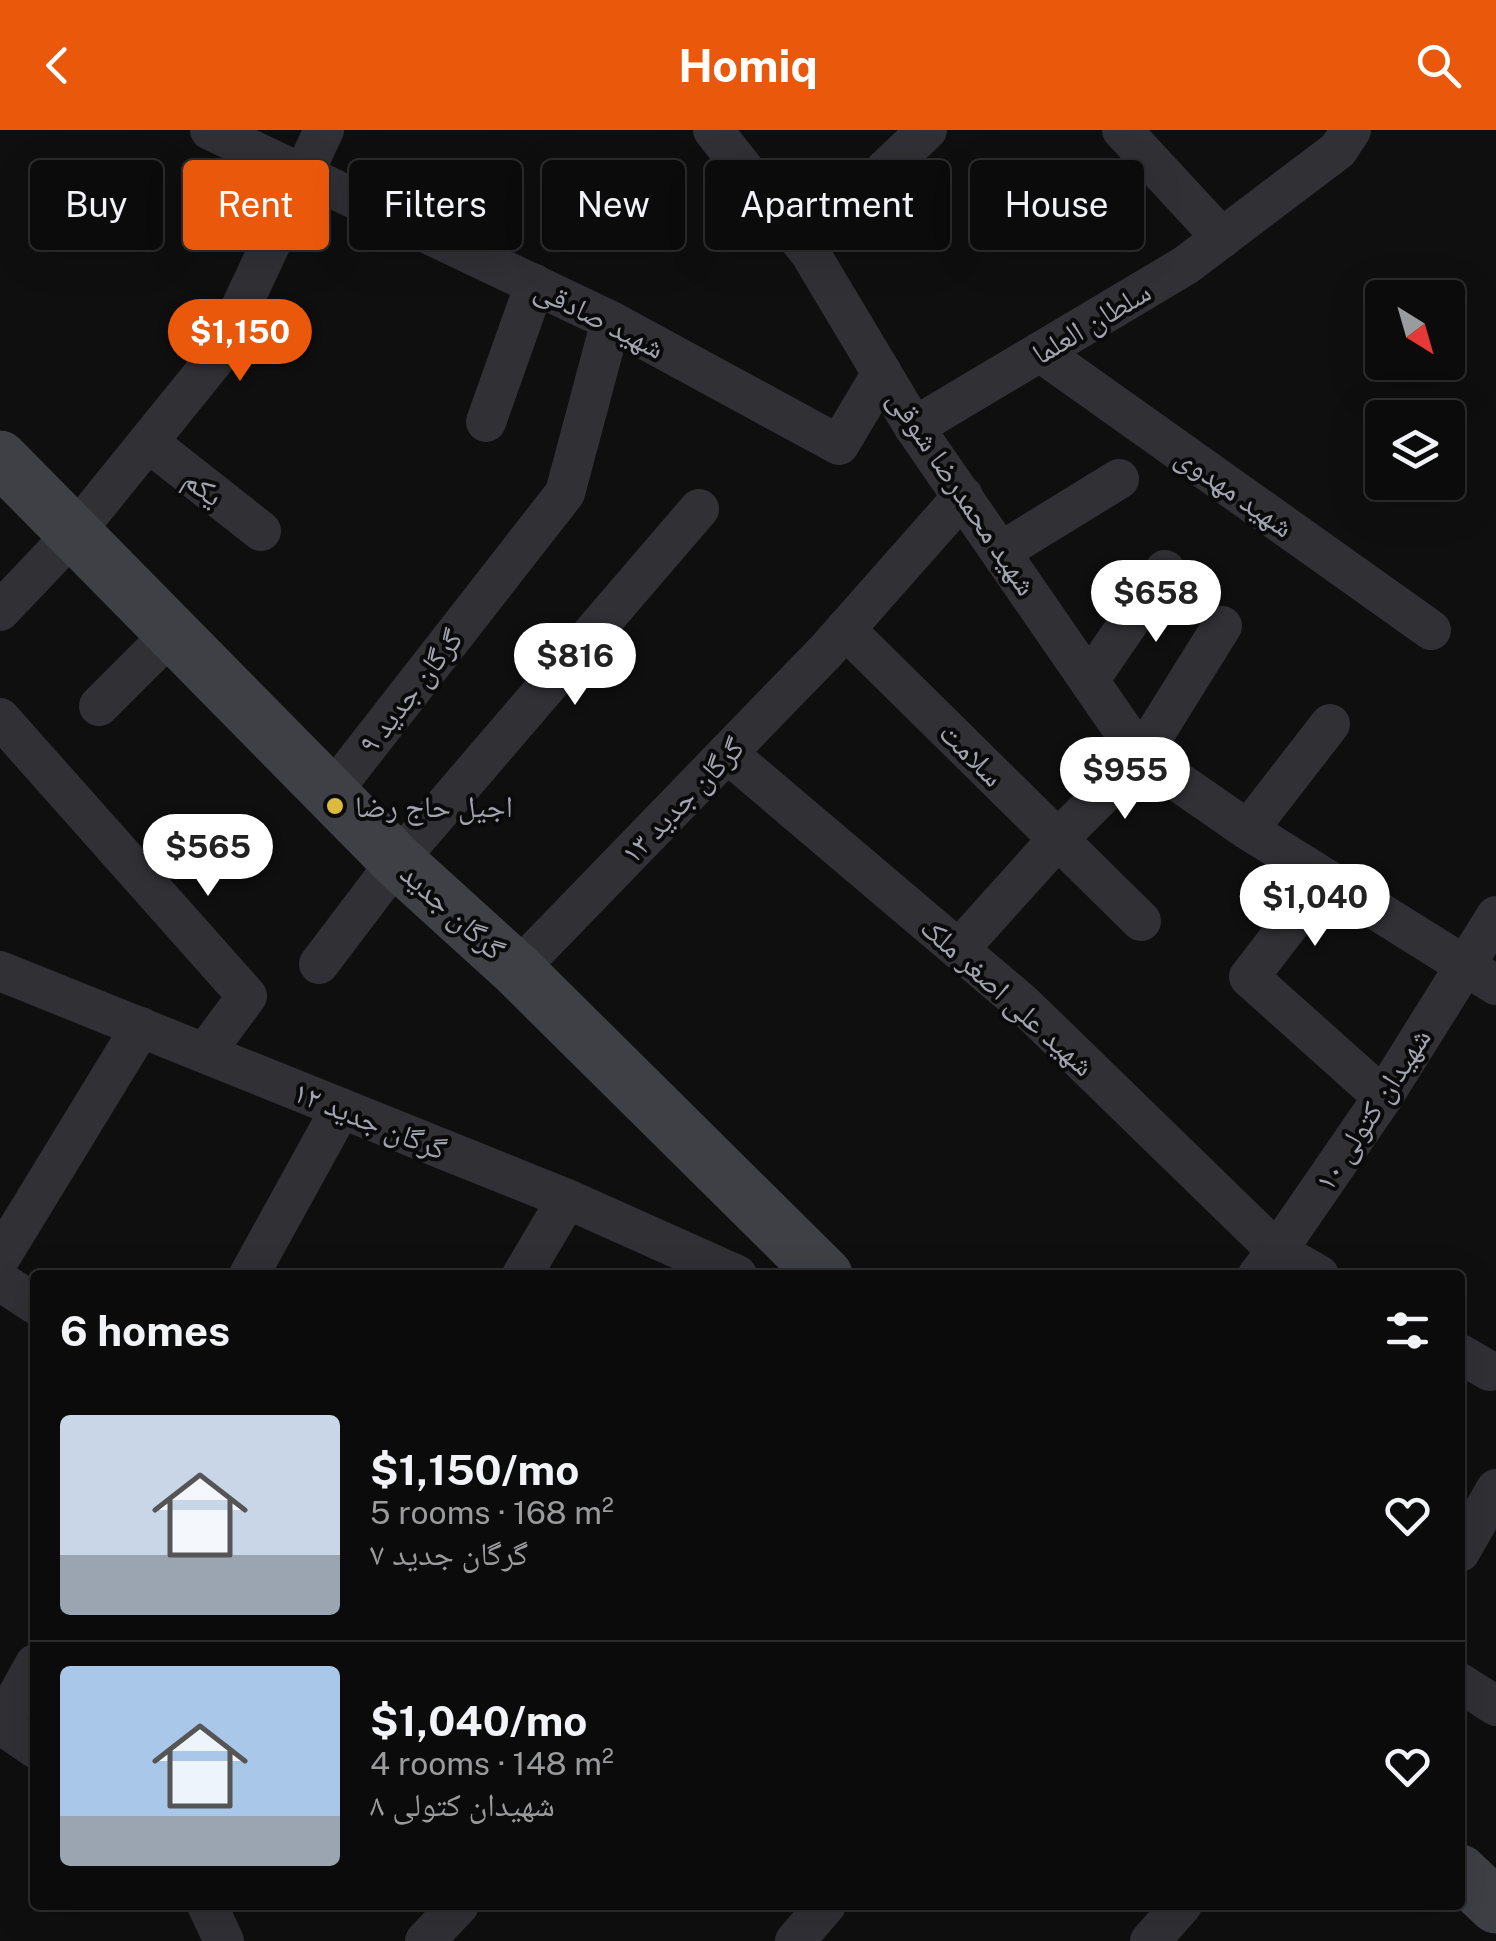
<!DOCTYPE html>
<meta charset="utf-8">
<style>
:root{--surface:#0c0b0c;--page:#151415;--text:#f1f3f6;--muted:#9a9b9d;--line:#2c2b2d;--accent:#ea580c}
body{margin:0;font-family:"Public Sans","Noto Naskh Arabic",sans-serif;background:var(--page);color:var(--text);height:100vh;display:flex;flex-direction:column;font-size:38px;white-space:nowrap}
*{box-sizing:border-box;margin:0}
p{font-size:32px;color:var(--muted)}
.icon{flex:none;width:55px;height:55px;fill:none;stroke:currentColor;stroke-width:2;stroke-linecap:round;stroke-linejoin:round}
.map{position:relative;flex:1;overflow:hidden}
.sheet{position:absolute;left:30px;top:1140px;width:1435px;height:640px;display:flex;flex-direction:column;background:var(--surface);border-radius:10px;box-shadow:0 10px 40px #0002,0 0 0 2px var(--line)}
.sheet>*{flex:none}
.hud{position:absolute;left:30px;top:30px;width:1438px;height:90px;display:flex;gap:20px}
.needle{width:65px;rotate:143deg}
.controls{position:absolute;left:1365px;top:150px;display:grid;gap:20px}
.controls a{display:grid;place-items:center;width:100px;height:100px;border-radius:10px;background:var(--surface);box-shadow:0 10px 40px #0002,0 0 0 2px var(--line);font-size:50px}
.price{position:absolute;translate:-50% -85px;padding:0 22px;border-radius:35px;background:#fff;color:#222;font-size:32px;line-height:65px;filter:drop-shadow(0 2px 5px #0008)}
.price::after{content:'';position:absolute;left:50%;top:60px;width:30px;height:22px;margin-left:-15px;background:inherit;clip-path:polygon(0 0,100% 0,50% 100%)}
.price.active{background:var(--accent);color:#fff}
ul{padding:0;list-style:none}
li{display:flex;align-items:center;gap:30px;height:250px;padding:0 30px}
li+li{border-top:2px solid var(--line)}
li span{display:grid;place-items:center;flex:none;width:280px;height:200px;border-radius:10px;color:#555}
li>.icon{margin-inline-start:auto}
span .icon{width:120px;height:120px;fill:#fffc;stroke-width:1}
li b{font-size:42px}
h2{display:flex;justify-content:space-between;align-items:center;height:120px;padding:0 30px;font-size:42px}
.chip{padding:0 35px;border-radius:10px;background:var(--surface);box-shadow:0 10px 40px #0002,0 0 0 2px var(--line);font-size:35px;line-height:90px}
.chip.active{background:var(--accent);color:#fff}
header{display:flex;justify-content:space-between;align-items:center;height:130px;padding:0 30px;background:var(--accent);color:#fff;font-size:45px;font-weight:700}
.map>svg:first-child{display:block}
</style>
<header><svg class="icon" aria-label="back" viewBox="0 0 24 24"><path d="M15 5l-7 7 7 7"/></svg>Homiq<svg class="icon" aria-label="search" viewBox="0 0 24 24"><circle cx="10" cy="10" r="6"/><path d="M15 15l6 6"/></svg></header>
<div class="map">
<svg width="1496" height="1811" viewBox="0 0 1496 1811">
<rect width="100%" height="100%" fill="#100f10"/>
<g fill="none" stroke-linecap="round" stroke-linejoin="round">
<g stroke="#313135" stroke-width="40">
<path d="M 210,0 L 611,191 L 839,315 L 882,243"/>
<path d="M 713,0 L 810,123 L 914,297 L 1141,626 L 1248,700 L 1496,855"/>
<path d="M 1122,0 L 1222,108"/>
<path d="M 871,53 L 927,0"/>
<path d="M 1040,222 L 1431,500"/>
<path d="M 486,292 L 535,154"/>
<path d="M 914,297 L 1186,135 L 1338,20 L 1351,0"/>
<path d="M 148,312 L 261,401"/>
<path d="M 1002,421 L 1119,349"/>
<path d="M 0,481 L 75,402 L 219,224 L 324,0"/>
<path d="M 845,499 L 1141,791"/>
<path d="M 1090,549 L 1165,440"/>
<path d="M 99,576 L 173,502"/>
<path d="M 0,588 L 247,866 L 205,923"/>
<path d="M 727,623 L 1023,874 L 1277,1121 L 1319,1145"/>
<path d="M 331,663 L 565,363 L 611,191"/>
<path d="M 1248,700 L 1330,594"/>
<path d="M 1325,748 L 1249,847 L 1383,967"/>
<path d="M 959,819 L 1058,709 L 1141,626 L 1222,496"/>
<path d="M 319,834 L 397,731 L 699,379"/>
<path d="M 517,840 L 827,520 L 963,366"/>
<path d="M 0,841 L 567,1069 L 737,1145"/>
<path d="M 0,1128 L 141,897"/>
<path d="M 249,1145 L 341,978"/>
<path d="M 522,1145 L 567,1069"/>
<path d="M 1258,1145 L 1277,1121 L 1383,967 L 1496,786"/>
<path d="M 0,1151 L 35,1174"/>
<path d="M 1460,1224 L 1490,1241"/>
<path d="M 1460,1422 L 1496,1359"/>
<path d="M 1460,1553 L 1496,1576"/>
<path d="M 0,1594 L 35,1618"/>
<path d="M 1,1595 L 35,1534"/>
<path d="M 207,1775 L 224,1811"/>
<path d="M 425,1811 L 459,1775"/>
<path d="M 795,1811 L 826,1775"/>
<path d="M 1150,1811 L 1182,1775"/>
</g>
<g stroke="#3f4045" stroke-width="55">
<path d="M 0,328 L 397,731 L 517,840 L 825,1145"/>
<path d="M 1460,1742 L 1496,1776"/>
</g>
</g>
<circle fill="#dbba3d" stroke="#0b0a0b" stroke-width="4" cx="335" cy="676" r="10"/>
<g text-anchor="middle" dominant-baseline="central" stroke-width="8" stroke-linejoin="round" paint-order="stroke">
<g font-size="30" fill="#a2a5b0" stroke="#0b0a0b">
<text transform="translate(600 188) rotate(27)">شهید صادقی</text>
<text transform="translate(1091 192) rotate(-31)">سلطان العلما</text>
<text transform="translate(204 357) rotate(38)">یکم</text>
<text transform="translate(1235 361) rotate(35)">شهید مهدوی</text>
<text transform="translate(963 362) rotate(56)">شهید محمدرضا شوقی</text>
<text transform="translate(410 561) rotate(-52)">گرگان جدید ۹</text>
<text transform="translate(972 624) rotate(45)">سلامت</text>
<text transform="translate(682 670) rotate(-46)">گرگان جدید ۱۳</text>
<text transform="translate(453 781) rotate(42)">گرگان جدید</text>
<text transform="translate(1008 866) rotate(42)">شهید علی اصغر ملک</text>
<text transform="translate(1372 979) rotate(-57)">۱۰ شهیدان کتولی</text>
<text transform="translate(370 990) rotate(22)">گرگان جدید ۱۲</text>
</g>
<g font-size="30" fill="#a2a5b0" stroke="#0b0a0b" text-anchor="start">
<text x="355" y="676">اجیل حاج رضا</text>
</g>
</g>
</svg>
<div class="controls">
<a><svg class="needle" viewBox="-14 -14 28 28"><path d="M0-13l5 13h-10z" fill="#e53935"/><path d="M0 13l5-13h-10z" fill="#9a9b9d"/></svg></a>
<a><svg class="icon" aria-label="layers" viewBox="0 0 24 24"><path d="M12 4l9 5-9 5-9-5zM3 14l9 5 9-5"/></svg></a>
</div>
<b class="price active" style="left:240px;top:254px">$1,150</b>
<b class="price" style="left:1156px;top:515px">$658</b>
<b class="price" style="left:575px;top:578px">$816</b>
<b class="price" style="left:1125px;top:692px">$955</b>
<b class="price" style="left:208px;top:769px">$565</b>
<b class="price" style="left:1315px;top:819px">$1,040</b>
<div class="hud">
<a class="chip">Buy</a>
<a class="chip active">Rent</a>
<a class="chip">Filters</a>
<a class="chip">New</a>
<a class="chip">Apartment</a>
<a class="chip">House</a>
</div>
<section class="sheet">
<h2>6 homes<svg class="icon" aria-label="filters" viewBox="0 0 24 24"><path d="M4 7h16M4 17h16"/><circle cx="9" cy="7" r="2"/><circle cx="15" cy="17" r="2"/></svg></h2>
<ul>
<li><span style="background:linear-gradient(#c9d6e8 70%,#9aa5b1 0)"><svg class="icon" aria-label="home" viewBox="0 0 24 24"><path d="M3 11l9-7 9 7M6 9v11h12V9"/></svg></span><div><b>$1,150/mo</b><p>5 rooms · 168 m²</p><p>گرگان جدید ۷</p></div><svg class="icon" aria-label="heart" viewBox="0 0 24 24"><path d="M12 20l-8-8c-3-5 5-10 8-4 3-6 11-1 8 4z"/></svg></li>
<li><span style="background:linear-gradient(#a9c7e8 75%,#9aa5b1 0)"><svg class="icon" aria-label="home" viewBox="0 0 24 24"><path d="M3 11l9-7 9 7M6 9v11h12V9"/></svg></span><div><b>$1,040/mo</b><p>4 rooms · 148 m²</p><p>۸ شهیدان کتولی</p></div><svg class="icon" aria-label="heart" viewBox="0 0 24 24"><path d="M12 20l-8-8c-3-5 5-10 8-4 3-6 11-1 8 4z"/></svg></li>
</ul>
</section>
</div>
